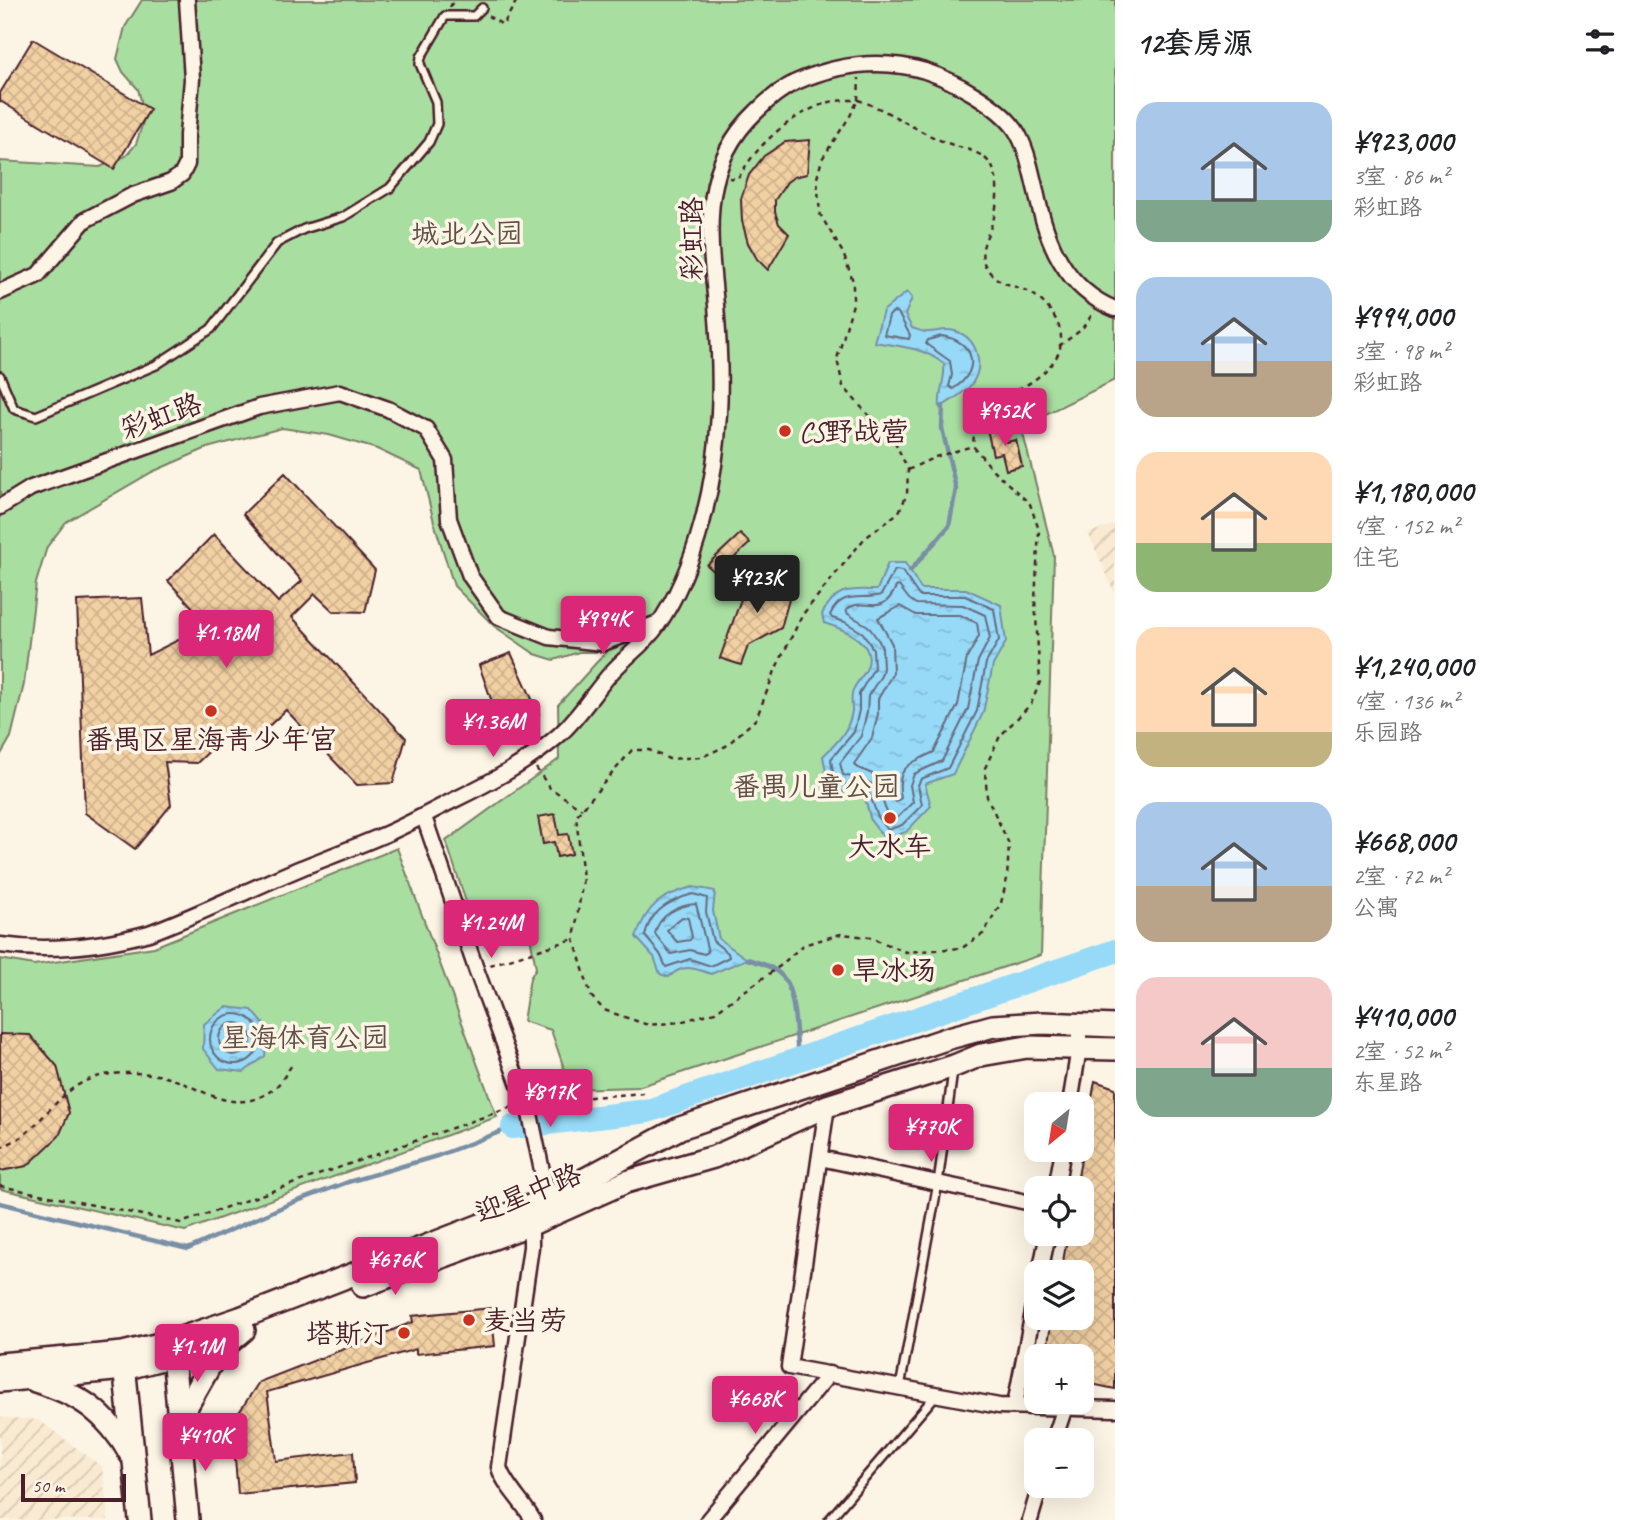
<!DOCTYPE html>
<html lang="zh">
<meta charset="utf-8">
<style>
:root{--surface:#fff;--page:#f6f6f6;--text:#202124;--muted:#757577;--accent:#db2777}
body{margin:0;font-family:Caveat,"LXGW WenKai TC",sans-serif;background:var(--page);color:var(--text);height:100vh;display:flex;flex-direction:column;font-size:26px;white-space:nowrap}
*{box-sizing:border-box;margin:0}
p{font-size:23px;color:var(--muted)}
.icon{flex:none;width:38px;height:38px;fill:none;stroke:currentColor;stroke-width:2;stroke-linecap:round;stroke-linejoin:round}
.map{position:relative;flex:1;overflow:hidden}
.panel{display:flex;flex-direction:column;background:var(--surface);width:525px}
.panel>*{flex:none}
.needle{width:46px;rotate:210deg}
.buttons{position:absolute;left:1024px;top:1092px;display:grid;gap:14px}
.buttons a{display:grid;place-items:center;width:70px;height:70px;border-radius:14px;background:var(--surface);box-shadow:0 7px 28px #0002;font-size:35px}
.scale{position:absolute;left:21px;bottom:18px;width:105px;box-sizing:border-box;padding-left:7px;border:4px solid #4a1f2b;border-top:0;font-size:19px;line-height:24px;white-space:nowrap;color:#4a1f2b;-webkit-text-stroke:5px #fcf5e5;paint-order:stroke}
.price{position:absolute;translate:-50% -60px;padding:0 16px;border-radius:7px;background:var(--accent);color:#fff;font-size:23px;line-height:46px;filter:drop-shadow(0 2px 4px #0008)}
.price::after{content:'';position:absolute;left:50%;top:42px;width:21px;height:16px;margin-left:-10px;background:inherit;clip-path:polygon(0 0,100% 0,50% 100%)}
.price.on{background:#222;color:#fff}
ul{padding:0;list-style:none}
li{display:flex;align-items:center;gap:21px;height:175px;padding:0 21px}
li span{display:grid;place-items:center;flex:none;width:196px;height:140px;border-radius:21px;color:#555}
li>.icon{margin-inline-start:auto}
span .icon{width:84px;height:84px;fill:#fffc;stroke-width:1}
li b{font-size:30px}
h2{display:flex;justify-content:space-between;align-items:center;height:84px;padding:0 21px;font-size:30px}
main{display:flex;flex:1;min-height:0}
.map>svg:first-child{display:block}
</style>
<main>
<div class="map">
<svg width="1115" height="1520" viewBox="0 0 1115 1520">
<defs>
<pattern id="industrial-furrows" width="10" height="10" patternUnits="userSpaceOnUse" patternTransform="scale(1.75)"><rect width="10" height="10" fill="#f9ead1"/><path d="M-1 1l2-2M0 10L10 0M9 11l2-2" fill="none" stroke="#d7c8b4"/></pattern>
<pattern id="water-ripples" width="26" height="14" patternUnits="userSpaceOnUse" patternTransform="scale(1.75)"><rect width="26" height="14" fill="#96daf8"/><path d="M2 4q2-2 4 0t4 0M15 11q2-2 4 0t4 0" fill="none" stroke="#83bbd5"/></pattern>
<pattern id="building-cross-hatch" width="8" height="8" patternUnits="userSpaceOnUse" patternTransform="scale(1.75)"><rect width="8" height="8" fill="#f1d0a3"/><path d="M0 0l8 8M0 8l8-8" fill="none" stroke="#d0b28c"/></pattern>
</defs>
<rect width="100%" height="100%" fill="#fcf5e5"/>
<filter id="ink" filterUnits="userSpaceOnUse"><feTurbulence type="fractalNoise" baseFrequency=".0143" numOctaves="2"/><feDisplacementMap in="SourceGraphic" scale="14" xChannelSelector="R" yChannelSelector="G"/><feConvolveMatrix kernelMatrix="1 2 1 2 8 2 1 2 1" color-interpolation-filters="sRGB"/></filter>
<g filter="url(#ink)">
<g fill="url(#industrial-furrows)">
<path d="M 1115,524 L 1115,594 L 1088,533 Z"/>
<path d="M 0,1417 L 39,1420 L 102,1467 L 108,1520 L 0,1520 Z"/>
</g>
<g fill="#a9dea1" stroke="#7a7e66" stroke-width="2">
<path d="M 142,0 L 1115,0 L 1115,380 L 1021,426 L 1054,556 L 1041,955 L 638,1087 L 571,1089 L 551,1030 L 523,1021 L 530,978 L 536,968 L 529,931 L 500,937 L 488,912 L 470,914 L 446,841 L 559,759 L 558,705 L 606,652 L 579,652 L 554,660 L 535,654 L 494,626 L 454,586 L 434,522 L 421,470 L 377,449 L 329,435 L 282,428 L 207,448 L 152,472 L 66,522 L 47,547 L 36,583 L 24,684 L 11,737 L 0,756 L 0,161 L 100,167 L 126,156 L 136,144 L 145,116 L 138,89 L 123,72 L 117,59 L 125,27 Z"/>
<path d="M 397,848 L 497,1117 L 185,1231 L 0,1189 L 0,959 L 34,965 L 154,947 Z"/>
</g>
<g fill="url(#water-ripples)" stroke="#788fa6" stroke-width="2">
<path d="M 907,292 L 912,298 L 905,315 L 912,328 C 917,329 923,333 928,332 C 938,332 944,328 955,331 C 978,338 985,366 971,385 C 964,394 949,401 940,408 C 938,392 946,379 944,364 C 923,347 899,346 874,342 L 883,311 Z"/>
<path d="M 888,563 L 905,563 L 921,589 L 966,589 L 1001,605 L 1006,642 L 993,665 L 983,713 L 953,774 L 925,784 L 931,806 L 906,832 L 885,839 L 871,821 L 865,798 L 829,788 L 823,756 C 837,743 849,731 852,711 C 852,705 851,700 852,694 C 853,685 862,678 866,670 C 879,643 844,629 824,623 L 822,614 C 837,586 850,590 877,590 Z"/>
<path d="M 693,887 L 715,891 L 713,911 L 719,939 L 747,959 L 711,974 C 695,968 683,963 669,977 L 660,974 L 654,957 L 636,937 C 647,905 661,895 693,887 Z"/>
<path d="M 226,1007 L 252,1010 L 268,1029 L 265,1056 L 244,1072 L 219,1069 L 203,1049 L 204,1024 Z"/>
</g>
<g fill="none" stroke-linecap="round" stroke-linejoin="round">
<g stroke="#686a7d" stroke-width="2">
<path d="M 893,312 L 898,313 L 910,335 L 909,339 L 884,335 L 889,316 Z"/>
<path d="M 942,336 C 975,341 982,371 953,389 L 949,386 L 952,375 L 950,361 L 926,344 L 928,340 Z"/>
<path d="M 895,570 L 902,571 L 919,596 L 965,596 L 994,609 L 999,640 L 986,663 L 977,711 L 948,768 L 921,779 L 918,785 L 922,805 L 902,825 L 888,830 L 878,817 L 869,793 L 834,780 L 831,759 L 854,732 L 859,710 L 859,694 L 874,668 L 873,649 L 863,633 L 845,622 L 832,618 L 830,615 C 842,589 860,601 881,595 Z"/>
<path d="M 899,586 L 909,599 L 916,604 L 963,605 L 985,615 L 990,638 L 978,661 L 968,709 L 942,761 L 914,774 L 910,785 L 913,802 L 898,817 L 892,819 C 881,810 885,791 872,784 C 864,779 852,777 843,775 L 840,763 L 861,736 L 867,712 L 868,696 L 881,676 L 883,668 L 882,648 L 879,641 L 868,626 L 848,614 L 846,610 C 864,594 881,621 896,587 Z"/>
<path d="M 900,606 L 916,615 L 960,615 L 977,623 L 979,636 L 967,658 L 958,705 L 934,752 C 910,764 895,766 901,798 L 896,802 L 882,778 L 856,767 L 854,764 L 872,738 L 878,714 L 878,699 L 893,673 L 892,644 L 878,618 Z"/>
<path d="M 693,894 L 707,898 L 706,912 L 713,941 L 728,953 L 729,957 L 711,966 L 690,959 L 666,967 L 660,954 L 645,936 C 649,911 670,900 693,894 Z"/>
<path d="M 696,904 L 708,952 L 704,954 L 690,950 L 671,954 L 655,934 C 658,915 679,905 696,904 Z"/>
<path d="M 682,917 L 688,918 L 692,937 L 690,940 L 677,942 L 667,930 Z"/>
<circle cx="235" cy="1039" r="25"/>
<circle cx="235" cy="1039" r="16"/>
</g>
<g stroke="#788fa6" stroke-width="4.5">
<path d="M 910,571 L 949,526 L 956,489 L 942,428 L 943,406"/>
<path d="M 747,959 C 760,963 773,966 782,976 C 796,990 796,1040 798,1059"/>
<path d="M 0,1203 L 188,1249 L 287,1205 L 348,1182 L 437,1156 L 513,1127"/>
</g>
<path stroke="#96daf8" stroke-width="24" d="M 513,1127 L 648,1111 L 1115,951"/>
</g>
<g fill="url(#building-cross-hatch)" stroke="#4a1f2b" stroke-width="2">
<path d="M 33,39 L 150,109 L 114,169 L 0,101 L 0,93 Z"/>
<path d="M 810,140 L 807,174 L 794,177 L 787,182 L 775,200 L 775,212 L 779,224 L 789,234 L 768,270 L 757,259 L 748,243 L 742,221 L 741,199 L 749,175 L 764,156 L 785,142 Z"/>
<path d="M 1002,426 L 1006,442 L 1016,440 L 1022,466 L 1006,470 L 1002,453 L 993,455 L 987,429 Z"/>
<path d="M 285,473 L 375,570 L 365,612 L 333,611 L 315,594 L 292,617 L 406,738 L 393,783 L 357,785 L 286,710 L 256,738 L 221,740 L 197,763 L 165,762 L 171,805 L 135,849 L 85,813 L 77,601 L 142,598 L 148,655 L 209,625 L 168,581 L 214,534 L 278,602 L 302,581 L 243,514 Z"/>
<path d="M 740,534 L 750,543 L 717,574 L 707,565 Z"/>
<path d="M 751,571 L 793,585 L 781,628 L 748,646 L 741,665 L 720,658 Z"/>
<path d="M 511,653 L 539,714 L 522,734 L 502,730 L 479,665 Z"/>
<path d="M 555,814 L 559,835 L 568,834 L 572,854 L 557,857 L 554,842 L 543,844 L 538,817 Z"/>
<path d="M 0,1034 L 30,1035 L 57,1066 L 69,1113 L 59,1136 L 27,1166 L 0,1171 Z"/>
<path d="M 1095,1081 L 1115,1088 L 1115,1389 L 1082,1382 L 1082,1356 L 1046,1356 L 1052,1318 L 1082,1318 L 1082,1272 L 1061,1272 L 1068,1234 L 1082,1234 L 1082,1188 L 1076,1188 Z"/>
<path d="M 491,1308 L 495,1346 L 416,1354 L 416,1349 L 267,1392 L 276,1461 L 353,1452 L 355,1483 L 238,1494 L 232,1423 L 259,1382 L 413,1322 L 412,1316 Z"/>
</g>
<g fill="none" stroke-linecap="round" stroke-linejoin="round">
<g stroke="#4a1f2b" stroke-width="12">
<g id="lane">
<path d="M 0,376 L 14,409 L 36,416 L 156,365 L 211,329 L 277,243 L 304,229 L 343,217 L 390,188 L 429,142 L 437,124 L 436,102 L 420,64 L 421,57 L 445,16 L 474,16 L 482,8"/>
<path d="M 900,1387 L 938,1183 L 953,1071"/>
<path d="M 829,1520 L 936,1395"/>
</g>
</g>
<g stroke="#4a1f2b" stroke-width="19">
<g id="street">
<path d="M 0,292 L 38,275 L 85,220 L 133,195 L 171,182 L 182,174 L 187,164 L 187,135 L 192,79 L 187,0"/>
<path d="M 0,507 L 31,488 L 259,407 L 340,392 L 388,409 L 426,429 L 445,460 L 449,519 L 470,576 L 499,617 L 549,637 L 603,643 L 658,623"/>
<path d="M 424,817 L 476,969 L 530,1114 L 548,1199"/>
<path d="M 0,945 C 50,952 101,946 149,933 C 200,914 250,889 301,868 C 329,857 358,846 386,834 C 409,824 430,812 452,801 C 489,783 527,763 558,736 C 579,718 593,693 611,673 C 626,656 645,644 657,626 C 697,569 716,481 719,413 C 721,377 719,341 716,305 C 709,234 699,166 756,112 C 768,100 781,89 796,82 C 838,64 881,58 925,71 C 953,80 998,105 1015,129 C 1027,147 1031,171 1036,191 C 1046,241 1065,289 1115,309"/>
<path d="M 1070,1104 L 1079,1048 L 1079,1025"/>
<path d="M 827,1106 L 789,1367 L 999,1406 L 1115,1409"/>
<path d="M 820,1158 L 1036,1204"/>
<path d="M 1056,1188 L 1063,1150"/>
<path d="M 531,1219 L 531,1247 L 499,1467 C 503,1484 524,1503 533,1520"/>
<path d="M 1040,1272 L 1048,1234"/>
<path d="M 1015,1405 L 1036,1296"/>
<path d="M 1054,1440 L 1065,1407"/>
<path d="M 708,1520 L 829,1374"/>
<path d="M 1030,1520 L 1040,1486"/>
</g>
</g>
<g stroke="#4a1f2b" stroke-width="26">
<g id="secondary">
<path d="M 363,1286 L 532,1224 L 626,1182 L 714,1157 L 827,1106 L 954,1066 L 981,1055 L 1027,1047 L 1115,1049"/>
<path d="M 172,1343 L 188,1520"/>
<path d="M 123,1355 L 140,1520"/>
<path d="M 0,1364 L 123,1353 L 172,1341 L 240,1318 L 548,1199 L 680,1128 L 949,1038 L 993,1026 L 1043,1023 L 1115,1026"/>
<path d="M 0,1381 L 124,1369 L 173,1356 L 201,1346"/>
<path d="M 35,1381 C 82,1395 106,1413 131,1455"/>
<path d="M 181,1425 L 188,1404 L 217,1353 L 244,1330"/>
</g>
</g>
<g stroke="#4a1f2b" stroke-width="2.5" stroke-dasharray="5 5" stroke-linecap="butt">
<path d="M 450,7 L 454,0"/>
<path d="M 488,16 L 503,25 L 517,0"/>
<path d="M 858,100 C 892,111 919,134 953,145 C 965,149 978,151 987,160 C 1001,173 998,204 993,221 C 988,237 975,253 988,270 C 999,286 1019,285 1034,295 C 1052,308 1068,331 1058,354 C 1050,370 1030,385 1014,391 C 999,396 988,397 976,408 L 973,446 L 993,470 L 1030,504 L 1039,530 L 1035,600 L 1040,682 L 1031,704 L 1000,736 L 985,768 L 987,797 L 1009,844 L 1007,879 L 1001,903 L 983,934 L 962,948 L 906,952 L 869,937 L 841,934 L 803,945 L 780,966 L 715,1012 L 680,1022 L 648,1025 L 604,1010 L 591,996 L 574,939 L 583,878 L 576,816 L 632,750 L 649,750 L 669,759 L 702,757 L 726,746 L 756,719 L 777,666 L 803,614 L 864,539 L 899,512 L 907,494 L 908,470 L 895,442 L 862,408 L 843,386 L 837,359 L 853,304 L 853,281 L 843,253 L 820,214 L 817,178 L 822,159 L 850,116 Z"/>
<path d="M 729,178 L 738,179 C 756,145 792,113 830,102 C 838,100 849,100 858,100 L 859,78"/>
<path d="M 1059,346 L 1081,330 L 1094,312"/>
<path d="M 908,470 L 935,457 L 973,446"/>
<path d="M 536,768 L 550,788 L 582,809"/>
<path d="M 490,965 L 574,939"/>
<path d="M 539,1101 L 644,1093"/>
<path d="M 0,1148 C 8,1144 17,1140 24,1135 C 47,1116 63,1088 93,1078 C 110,1072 139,1072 157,1075 C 198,1082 230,1120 272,1090 C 280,1085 286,1073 292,1065"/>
<path d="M 0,1186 L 181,1223 L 512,1107"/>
</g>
<use href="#lane" stroke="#fcf5e5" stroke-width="7"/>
<use href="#street" stroke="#fcf5e5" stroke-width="14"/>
<use href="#secondary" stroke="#fcf5e5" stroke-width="21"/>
</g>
</g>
<g fill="#c8321e" stroke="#fcf5e5" stroke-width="2.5">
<circle cx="785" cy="431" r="7"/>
<circle cx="211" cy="711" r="7"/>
<circle cx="890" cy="818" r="7"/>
<circle cx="838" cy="970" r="7"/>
<circle cx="469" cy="1320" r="7"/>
<circle cx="404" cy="1333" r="7"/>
</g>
<g text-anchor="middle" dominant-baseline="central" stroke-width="7" stroke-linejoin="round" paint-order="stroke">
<g font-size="28" fill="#624f48" stroke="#fcf5e5">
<text x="467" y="233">城北公园</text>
<text x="816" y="786">番禺儿童公园</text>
<text x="305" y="1037">星海体育公园</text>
</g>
<g font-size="28" fill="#4a1f2b" stroke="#fcf5e5">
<text transform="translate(691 239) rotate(-90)">彩虹路</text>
<text transform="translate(161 416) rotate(-20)">彩虹路</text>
<text transform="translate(528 1193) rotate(-22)">迎星中路</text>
</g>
<g font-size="28" fill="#4a1f2b" stroke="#fcf5e5" text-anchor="start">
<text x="799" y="431">CS野战营</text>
<text x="211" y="739" text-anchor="middle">番禺区星海青少年宫</text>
<text x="890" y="846" text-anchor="middle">大水车</text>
<text x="852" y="970">旱冰场</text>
<text x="483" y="1320">麦当劳</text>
<text x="390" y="1333" text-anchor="end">塔斯汀</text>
</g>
</g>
</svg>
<div class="buttons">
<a><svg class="needle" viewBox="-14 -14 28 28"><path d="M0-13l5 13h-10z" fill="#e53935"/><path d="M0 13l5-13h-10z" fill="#757577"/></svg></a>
<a><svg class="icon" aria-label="locate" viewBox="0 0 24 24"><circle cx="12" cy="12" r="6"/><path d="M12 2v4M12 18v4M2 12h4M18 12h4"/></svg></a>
<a><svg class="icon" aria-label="layers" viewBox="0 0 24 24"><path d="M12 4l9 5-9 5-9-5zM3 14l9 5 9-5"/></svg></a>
<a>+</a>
<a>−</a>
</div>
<div class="scale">50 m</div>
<b class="price" style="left:1005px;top:448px">¥952K</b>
<b class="price on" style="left:757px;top:615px">¥923K</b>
<b class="price" style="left:603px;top:656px">¥994K</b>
<b class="price" style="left:226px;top:670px">¥1.18M</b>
<b class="price" style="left:493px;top:759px">¥1.36M</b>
<b class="price" style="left:491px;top:960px">¥1.24M</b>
<b class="price" style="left:550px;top:1129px">¥817K</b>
<b class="price" style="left:931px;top:1164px">¥770K</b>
<b class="price" style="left:395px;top:1297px">¥676K</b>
<b class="price" style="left:197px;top:1384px">¥1.1M</b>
<b class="price" style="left:755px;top:1436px">¥668K</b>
<b class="price" style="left:205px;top:1473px">¥410K</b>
</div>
<section class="panel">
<h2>12套房源<svg class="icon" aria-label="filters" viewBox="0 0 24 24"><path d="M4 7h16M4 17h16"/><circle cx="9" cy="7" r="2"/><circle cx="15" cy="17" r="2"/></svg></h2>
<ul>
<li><span style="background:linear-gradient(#a9c7e8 70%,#7fa58c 0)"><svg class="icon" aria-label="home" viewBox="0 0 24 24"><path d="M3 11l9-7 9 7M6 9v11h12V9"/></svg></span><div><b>¥923,000</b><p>3室 · 86 m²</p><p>彩虹路</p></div></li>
<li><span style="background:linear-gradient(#a9c7e8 60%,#b9a48a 0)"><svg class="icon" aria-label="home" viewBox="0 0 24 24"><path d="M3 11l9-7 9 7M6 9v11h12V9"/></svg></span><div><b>¥994,000</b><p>3室 · 98 m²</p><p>彩虹路</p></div></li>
<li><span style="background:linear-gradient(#ffd9b3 65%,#8fb573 0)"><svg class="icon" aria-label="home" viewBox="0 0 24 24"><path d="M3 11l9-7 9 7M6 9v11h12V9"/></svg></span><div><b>¥1,180,000</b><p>4室 · 152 m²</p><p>住宅</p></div></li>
<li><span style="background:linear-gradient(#ffd9b3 75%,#c2b280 0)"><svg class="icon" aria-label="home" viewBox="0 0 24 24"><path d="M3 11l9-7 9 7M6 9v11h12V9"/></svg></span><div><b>¥1,240,000</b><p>4室 · 136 m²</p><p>乐园路</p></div></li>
<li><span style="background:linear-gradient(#a9c7e8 60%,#b9a48a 0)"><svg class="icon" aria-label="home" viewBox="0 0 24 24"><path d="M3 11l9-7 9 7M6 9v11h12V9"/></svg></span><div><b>¥668,000</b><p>2室 · 72 m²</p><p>公寓</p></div></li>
<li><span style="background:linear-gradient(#f6c9c9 65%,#7fa58c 0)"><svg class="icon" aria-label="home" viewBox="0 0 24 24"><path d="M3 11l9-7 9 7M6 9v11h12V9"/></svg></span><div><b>¥410,000</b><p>2室 · 52 m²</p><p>东星路</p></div></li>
</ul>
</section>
</main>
